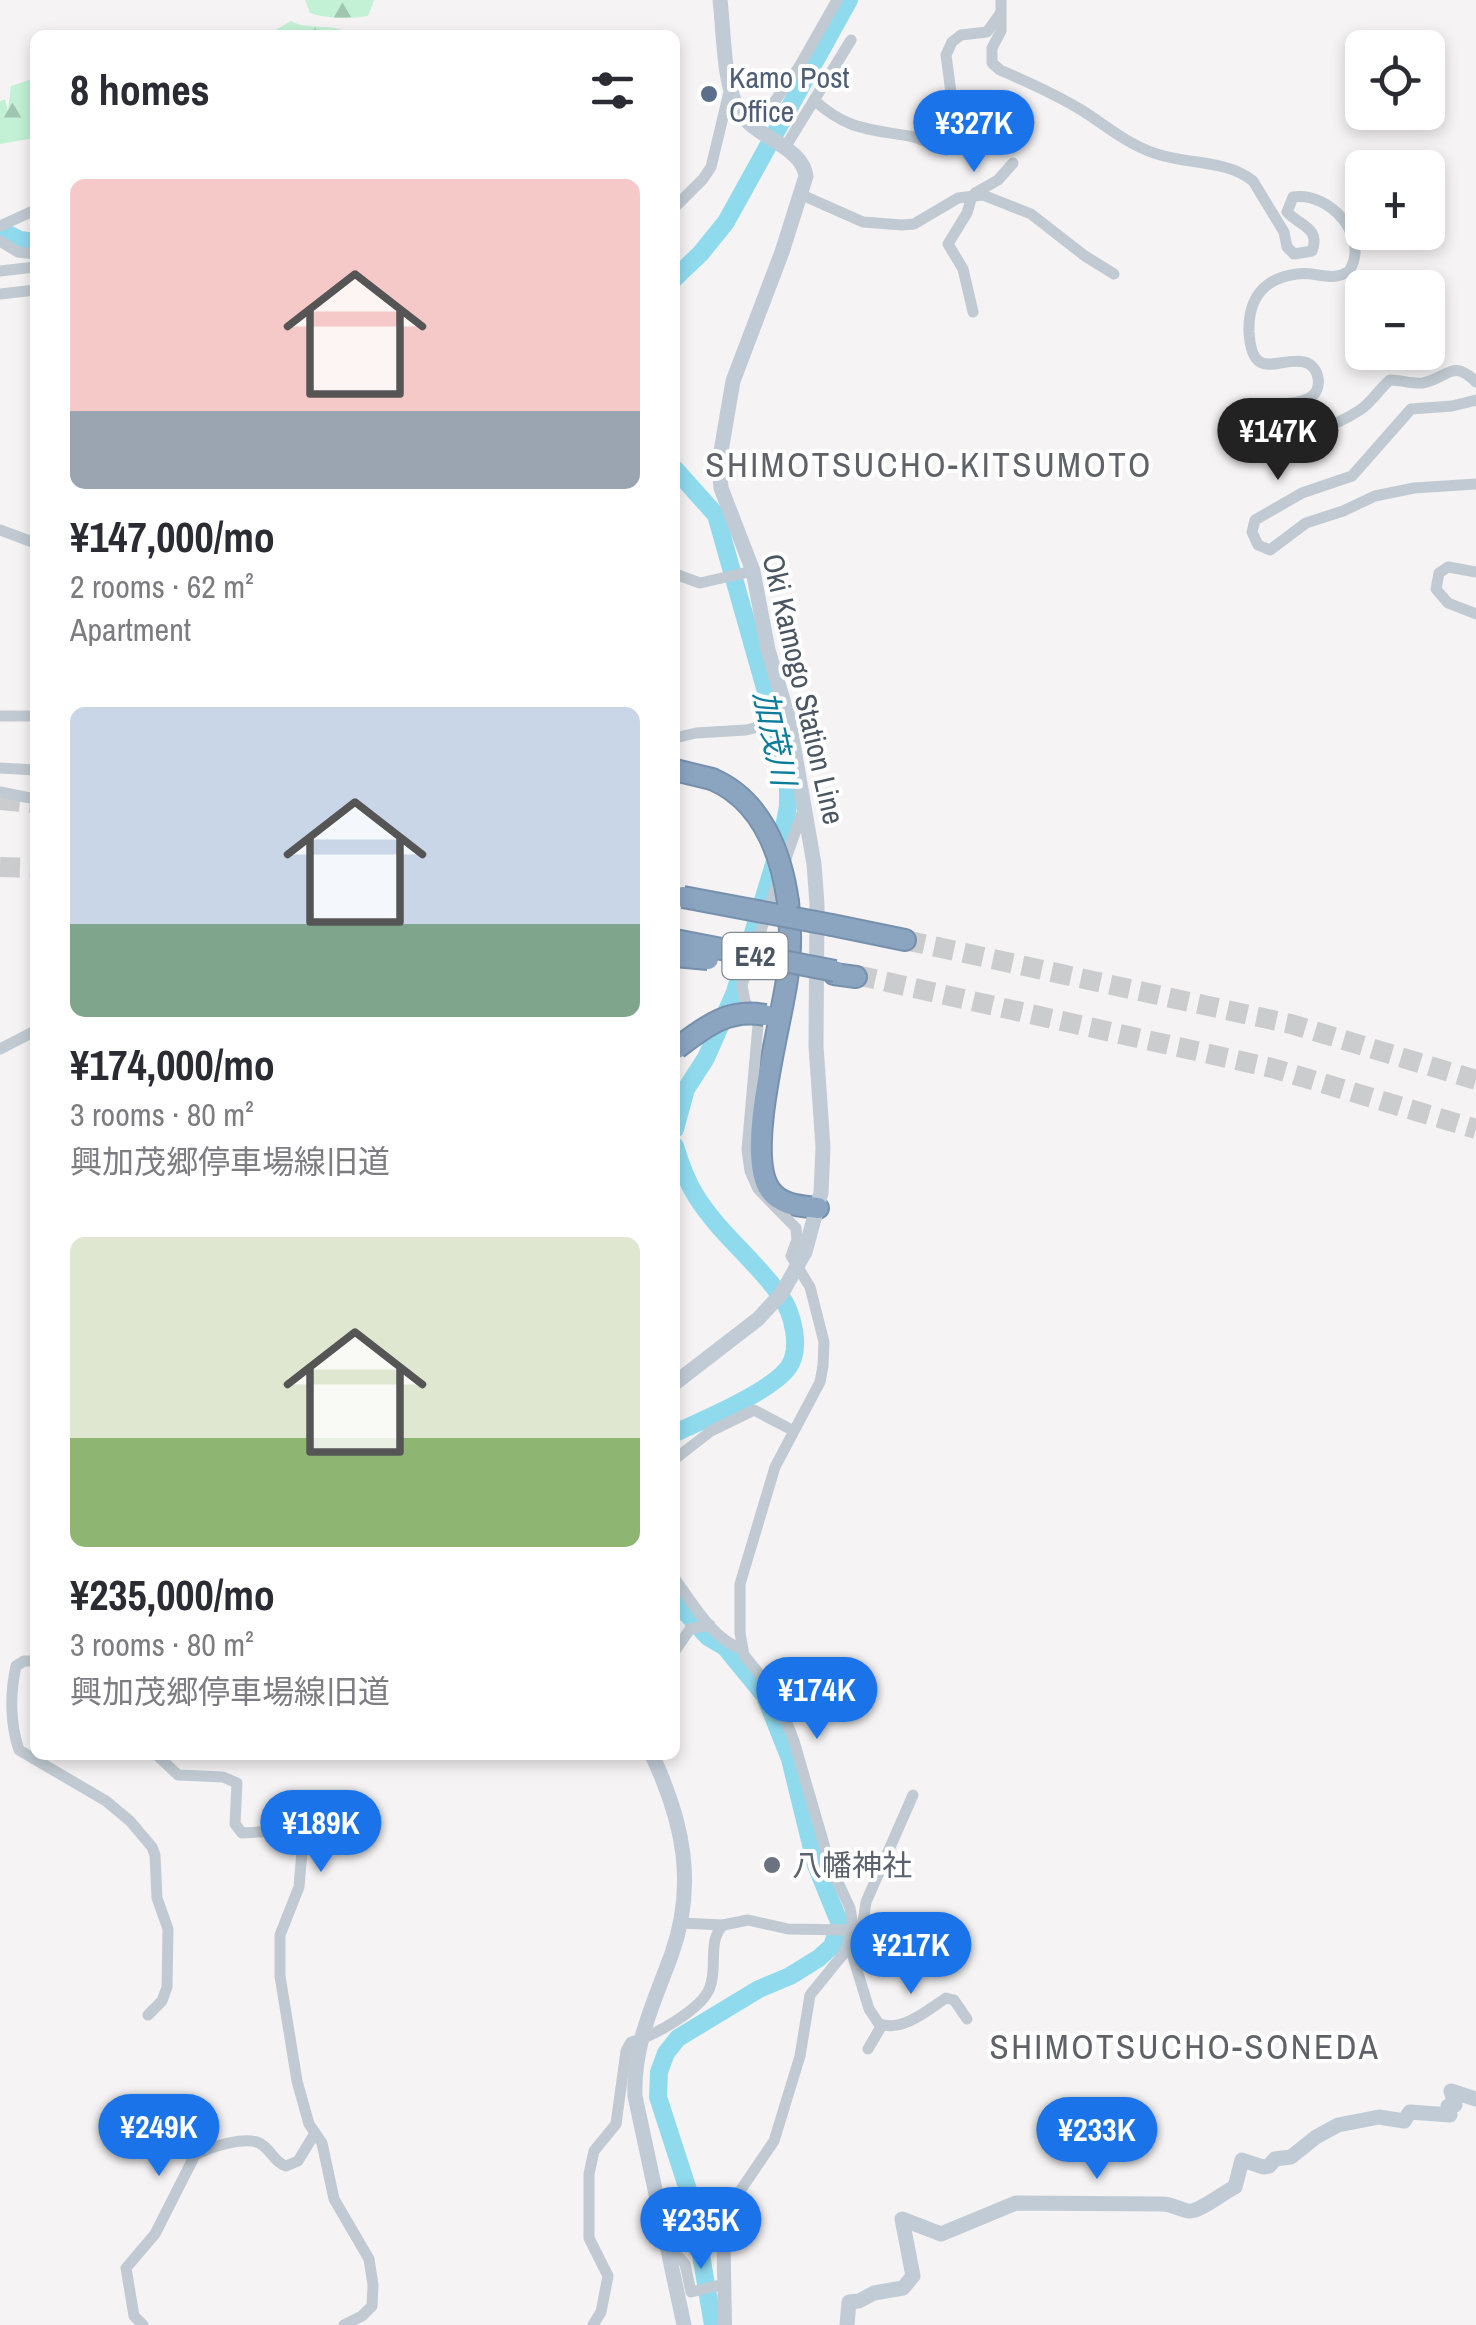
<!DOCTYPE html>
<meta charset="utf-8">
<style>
:root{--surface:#fff;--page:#f7f7f7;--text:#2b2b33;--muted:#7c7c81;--accent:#1a73e8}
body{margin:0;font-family:"Archivo Narrow","Noto Sans JP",sans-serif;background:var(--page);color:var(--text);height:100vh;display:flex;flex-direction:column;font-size:38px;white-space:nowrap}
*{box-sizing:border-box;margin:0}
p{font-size:32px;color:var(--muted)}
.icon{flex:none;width:55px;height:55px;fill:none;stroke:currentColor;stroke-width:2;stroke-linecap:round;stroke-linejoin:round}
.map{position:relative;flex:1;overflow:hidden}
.panel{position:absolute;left:30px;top:30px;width:650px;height:1730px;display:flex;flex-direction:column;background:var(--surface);border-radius:15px;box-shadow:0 5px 15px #0003}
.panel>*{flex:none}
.buttons{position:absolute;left:1345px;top:30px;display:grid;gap:20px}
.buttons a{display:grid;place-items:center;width:100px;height:100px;border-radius:15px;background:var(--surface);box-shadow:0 5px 15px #0003;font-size:50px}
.price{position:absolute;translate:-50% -85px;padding:0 22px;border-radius:35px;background:var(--accent);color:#fff;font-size:32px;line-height:65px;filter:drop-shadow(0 2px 5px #0008)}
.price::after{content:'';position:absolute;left:50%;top:60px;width:30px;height:22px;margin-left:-15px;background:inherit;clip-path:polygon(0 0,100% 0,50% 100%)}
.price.active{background:#222;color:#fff}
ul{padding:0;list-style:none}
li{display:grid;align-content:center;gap:20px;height:530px;padding:0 40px}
li span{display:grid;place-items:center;height:310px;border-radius:15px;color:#555}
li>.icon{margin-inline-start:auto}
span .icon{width:180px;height:180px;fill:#fffc;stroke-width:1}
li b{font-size:42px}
h2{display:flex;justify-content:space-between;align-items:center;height:120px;padding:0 40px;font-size:42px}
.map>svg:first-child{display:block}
</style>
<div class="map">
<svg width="1476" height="2325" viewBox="0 0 1476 2325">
<defs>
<pattern id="forest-firs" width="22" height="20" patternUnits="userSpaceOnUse" patternTransform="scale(2.5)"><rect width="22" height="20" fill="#c3f1d5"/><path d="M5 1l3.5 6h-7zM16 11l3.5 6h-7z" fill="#a0c6b0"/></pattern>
</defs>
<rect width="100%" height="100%" fill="#f5f3f3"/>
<g fill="url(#forest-firs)">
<path d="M 305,0 L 374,0 L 368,16 C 350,19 327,19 310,13 Z"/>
<path d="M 291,21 C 310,32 333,21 352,35 L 267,35 Z"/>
<path d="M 29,80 L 35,82 L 35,138 L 0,144 L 0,101 L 5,99 L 8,111 L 11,86 Z"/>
</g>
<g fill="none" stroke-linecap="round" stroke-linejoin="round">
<g stroke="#90daee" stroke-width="18">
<path d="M 0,230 L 20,240 L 35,242"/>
<path d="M 675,278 L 701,253 L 726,222 L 849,0"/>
<path d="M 675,469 L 716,515 L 782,748 L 788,780 L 788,806 L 782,838 L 735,992 L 706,1058 L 686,1089 L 675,1129"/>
<path d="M 675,1146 C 680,1163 686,1180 696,1196 C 719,1233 755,1260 780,1295 C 793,1313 802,1349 788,1368 C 770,1392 703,1420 675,1433"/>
<path d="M 675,1601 L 708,1637 L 725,1647 L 765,1696 L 790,1759 L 816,1865 L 840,1924 L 832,1946 L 819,1958 L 790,1976 L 759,1989 L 678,2038 L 666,2053 L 659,2072 L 658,2097 L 692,2202 L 713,2325"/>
</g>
<g stroke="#caccce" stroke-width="20" stroke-dasharray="20 10" stroke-linecap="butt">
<path d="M 0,800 L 35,803"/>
<path d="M 0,867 L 35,868"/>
<path d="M 905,940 L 1291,1024 L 1476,1080"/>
<path d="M 856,975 L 1272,1068 L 1476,1129"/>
</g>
<g stroke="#7690ad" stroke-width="24">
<g id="motorway">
<path d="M 675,770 L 712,779"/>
<path d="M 788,902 C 791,928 791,953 787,979 C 781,1025 744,1154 770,1190 C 782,1206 800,1206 818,1208"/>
<path d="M 832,925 L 905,940"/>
<path d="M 834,974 L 856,977"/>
</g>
</g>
<g stroke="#c1cad2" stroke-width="11">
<path d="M 1001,0 L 1001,31 L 992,48 L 992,63 L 1000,70 C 1028,82 1057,95 1083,111 C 1111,129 1132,148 1164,156 C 1193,164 1228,161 1253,181 L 1284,232 L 1287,247 L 1294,254 L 1312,251 C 1321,228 1300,226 1287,212 L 1293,197 C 1329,191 1371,237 1349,271 C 1331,283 1316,271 1297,274 C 1263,278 1248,300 1249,332 C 1252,384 1280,356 1304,362 C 1320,365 1324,391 1309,398 C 1298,404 1284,402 1272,408 L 1268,421 L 1273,431 C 1301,440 1337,425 1360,410 C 1372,402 1379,389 1390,380 C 1401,380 1412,384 1423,383 C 1448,378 1452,358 1476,382"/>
<path d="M 814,100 C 847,130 868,129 909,136 C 922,138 934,146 946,150 L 952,100 L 946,55 L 952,42 L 961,35 L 987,32 L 1000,14"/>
<path d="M 755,129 L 799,67 L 837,0"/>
<path d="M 784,149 L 851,40"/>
<path d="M 975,193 L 998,180 L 1013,163"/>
<path d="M 802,195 L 863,222 L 902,225 L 914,224 L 958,198 L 983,195 L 1031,214 L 1085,256 L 1114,274"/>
<path d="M 972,196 L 967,213 L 948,244 L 963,269 L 973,312"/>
<path d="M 675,207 L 703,179 L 711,167 L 730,88"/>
<path d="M 0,226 L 35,210"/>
<path d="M 0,241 L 18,252 L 35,254"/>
<path d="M 0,271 L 35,267"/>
<path d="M 0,294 L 35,290"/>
<path d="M 1476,400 L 1452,406 L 1411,409 L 1352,476 L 1302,493 L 1255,520 L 1252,532 L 1258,545 L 1270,550 L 1306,523 L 1343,511 L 1375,496 L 1414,488 L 1476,484"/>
<path d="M 0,530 L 35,543"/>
<path d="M 1476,572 L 1448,567 L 1439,573 L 1436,589 L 1448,603 L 1476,614"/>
<path d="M 675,574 L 700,583 L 753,571"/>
<path d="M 0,716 L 35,716"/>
<path d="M 675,738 L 696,733 L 746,730 L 789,720"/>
<path d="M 0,768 L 35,770"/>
<path d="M 0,792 L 35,799"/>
<path d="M 0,1049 L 35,1031"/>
<path d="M 675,1459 L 711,1431 L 754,1410 L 792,1430"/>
<path d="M 675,1579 C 692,1602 713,1640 742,1649"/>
<path d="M 675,1651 L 690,1629 L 710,1625"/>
<path d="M 35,1661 L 24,1661 L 16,1666 C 10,1693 10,1724 19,1750 L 106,1801 L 130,1821 L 152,1847 L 155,1855 L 157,1898 L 168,1929 L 167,1987 L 162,2001 L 148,2015"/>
<path d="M 157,1755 L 178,1775 L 223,1777 L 237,1783 L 235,1824 L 242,1833 L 295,1830 L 303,1839 L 299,1887 L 280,1935 L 280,1976 L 297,2081 L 309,2124 L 322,2143 L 334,2199 L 369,2259 L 373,2285 L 372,2306 L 362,2316 L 344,2325"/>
<path d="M 681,1923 L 723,1925 L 748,1920 L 788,1929 L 853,1930"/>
<path d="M 850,1943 L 861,1935 L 866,1902 L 913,1795"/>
<path d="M 849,1944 L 869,2009 L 879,2024 C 903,2032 928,2010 946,1998 L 954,2000 L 967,2019"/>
<path d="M 868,2049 L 882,2025"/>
<path d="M 723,2216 L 774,2141 L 800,2056 L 810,1995 L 845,1952 L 853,1926 L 850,1908 L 830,1865 L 794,1741 L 776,1695 L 744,1655 L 740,1633 L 740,1584 L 775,1467 L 820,1382 L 823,1366 L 824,1342 L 810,1287 L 791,1256 L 797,1240 L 796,1228 L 758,1189 L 750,1171 L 747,1150 L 758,1025 L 745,1001 L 742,985 L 803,810"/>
<path d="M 670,2258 L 679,2257 L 685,2264 L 691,2292 L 724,2284"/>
<path d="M 143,2325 L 134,2316 L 126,2268 L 155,2234 L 195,2155 C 210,2147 247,2135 261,2144 C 272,2151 274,2162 286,2166 L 298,2161 L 315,2133"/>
<path d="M 593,2325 L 601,2312 L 608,2276 L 589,2238 L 589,2174 L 594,2151 L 616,2124 L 626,2051 L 631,2042 C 652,2037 703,2009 710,1987 C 718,1966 707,1942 723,1925"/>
</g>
<path stroke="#c1cad2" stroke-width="14" d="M 723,2216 L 725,2325"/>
<g stroke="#c1cbd6" stroke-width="15">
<path d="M 675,1383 L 758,1319 L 782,1293 L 805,1252 L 821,1193 L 823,1147 L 816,1046 L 817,904 L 814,864 L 789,720 L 768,650 L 753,571 L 721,488 L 719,463 L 733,381 L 782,252 L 806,176 C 802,146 754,137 739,111 C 723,84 724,32 720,0"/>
<path d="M 652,1755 C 683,1821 697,1885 671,1956 C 654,2002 633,2045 635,2096 L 684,2325"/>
<path d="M 847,2325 L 849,2302 L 859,2301 L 874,2293 L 903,2288 L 913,2276 L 902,2219 L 941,2234 L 1016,2203 L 1162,2204 C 1172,2204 1178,2209 1188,2211 C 1198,2213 1224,2192 1235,2187 L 1242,2160 L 1263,2167 L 1269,2166 L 1275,2159 L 1291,2157 L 1316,2137 L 1338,2125 L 1379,2117 L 1404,2121 L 1410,2112 L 1450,2115 L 1448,2106 L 1455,2105 L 1451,2091 L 1476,2099"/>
</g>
<use href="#motorway" stroke="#8ba5c1" stroke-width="20"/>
<g stroke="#7690ad" stroke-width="24" stroke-linecap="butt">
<g id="motorway-bridge">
<path d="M 712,779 C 761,800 781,852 788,902"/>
<path d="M 683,897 L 832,925"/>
<path d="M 675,940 L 835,971"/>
<path d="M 675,956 L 708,959"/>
<path d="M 677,1048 C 705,1027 728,1008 765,1015"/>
</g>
</g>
<use href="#motorway-bridge" stroke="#8ba5c1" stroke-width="20"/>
</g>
<circle fill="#5c6f8a" stroke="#fff" stroke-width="4" cx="709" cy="94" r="10"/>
<circle fill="#6b7280" stroke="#fff" stroke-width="4" cx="772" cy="1865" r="10"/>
<g text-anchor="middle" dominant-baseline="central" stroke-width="8" stroke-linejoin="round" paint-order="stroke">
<rect fill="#fff" stroke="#808990" stroke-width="2.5" x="722.5" y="933" width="65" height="46" rx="8"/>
<g font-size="28" font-weight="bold" fill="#4a5661">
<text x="755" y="956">E42</text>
</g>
<g font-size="30" fill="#4e5e75" stroke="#fff" text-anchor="start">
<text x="729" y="77">Kamo Post<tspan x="729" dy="34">Office</tspan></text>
</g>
<g font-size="30" fill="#4a5661" stroke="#fff">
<text transform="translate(804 689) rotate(77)">Oki Kamogo Station Line</text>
</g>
<g font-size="30" fill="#5b616d" stroke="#fff" text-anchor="start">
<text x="792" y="1865">八幡神社</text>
</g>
<g font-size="32" font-style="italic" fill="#0c7c9b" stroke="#fff">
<text transform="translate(775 738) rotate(78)">加茂川</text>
</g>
<g font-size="35" letter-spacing="2.5" fill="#5f6368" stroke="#fff">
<text x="929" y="464">SHIMOTSUCHO-KITSUMOTO</text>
<text x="1185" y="2046">SHIMOTSUCHO-SONEDA</text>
</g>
</g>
</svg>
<div class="buttons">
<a><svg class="icon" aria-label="locate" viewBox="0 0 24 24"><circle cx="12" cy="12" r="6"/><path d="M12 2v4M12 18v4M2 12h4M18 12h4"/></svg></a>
<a>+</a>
<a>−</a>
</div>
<b class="price" style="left:974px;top:175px">¥327K</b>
<b class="price active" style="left:1278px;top:483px">¥147K</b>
<b class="price" style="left:817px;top:1742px">¥174K</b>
<b class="price" style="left:321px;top:1875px">¥189K</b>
<b class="price" style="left:911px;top:1997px">¥217K</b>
<b class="price" style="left:159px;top:2179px">¥249K</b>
<b class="price" style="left:1097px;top:2182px">¥233K</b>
<b class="price" style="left:701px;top:2272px">¥235K</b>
<section class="panel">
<h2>8 homes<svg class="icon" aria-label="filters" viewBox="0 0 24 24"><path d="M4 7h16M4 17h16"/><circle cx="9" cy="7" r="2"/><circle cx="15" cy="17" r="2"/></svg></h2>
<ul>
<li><span style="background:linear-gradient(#f6c9c9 75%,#9aa5b1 0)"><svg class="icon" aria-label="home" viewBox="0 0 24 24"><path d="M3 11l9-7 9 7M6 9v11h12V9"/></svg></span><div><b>¥147,000/mo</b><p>2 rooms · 62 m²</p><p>Apartment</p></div></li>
<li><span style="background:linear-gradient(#c9d6e8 70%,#7fa58c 0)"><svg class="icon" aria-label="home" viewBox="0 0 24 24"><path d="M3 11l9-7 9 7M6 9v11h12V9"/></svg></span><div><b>¥174,000/mo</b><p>3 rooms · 80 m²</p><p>興加茂郷停車場線旧道</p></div></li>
<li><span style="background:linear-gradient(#dfe7d0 65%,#8fb573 0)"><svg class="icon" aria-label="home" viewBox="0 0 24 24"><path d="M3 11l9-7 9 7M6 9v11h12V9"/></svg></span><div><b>¥235,000/mo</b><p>3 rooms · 80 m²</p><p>興加茂郷停車場線旧道</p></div></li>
</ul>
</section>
</div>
